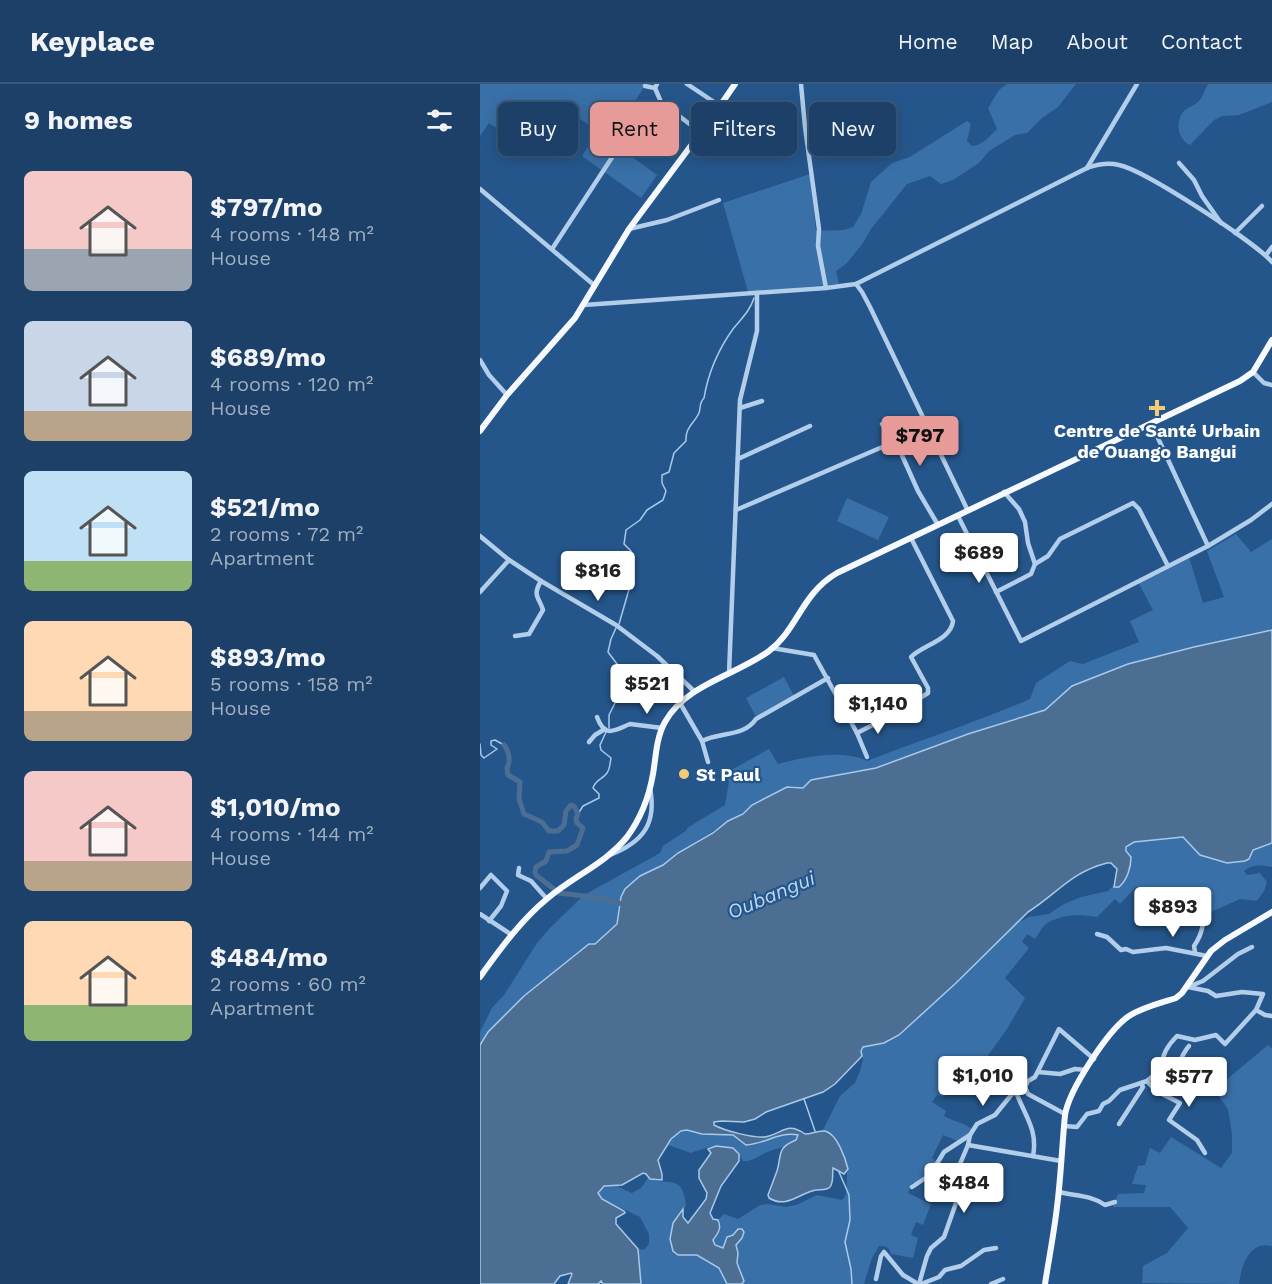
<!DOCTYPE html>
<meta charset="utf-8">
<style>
:root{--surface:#1c4068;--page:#294b71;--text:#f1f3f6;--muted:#a0afc0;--line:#3a597c;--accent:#e69b98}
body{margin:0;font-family:"Work Sans",sans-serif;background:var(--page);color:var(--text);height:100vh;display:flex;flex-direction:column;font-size:22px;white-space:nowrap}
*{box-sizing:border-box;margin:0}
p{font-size:20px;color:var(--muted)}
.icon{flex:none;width:33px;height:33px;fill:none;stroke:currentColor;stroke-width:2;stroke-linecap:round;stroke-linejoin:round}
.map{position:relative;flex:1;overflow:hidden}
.panel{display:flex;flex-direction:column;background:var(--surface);width:480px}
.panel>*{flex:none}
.banner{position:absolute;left:18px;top:18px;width:570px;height:54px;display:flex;gap:12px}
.price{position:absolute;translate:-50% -51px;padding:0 14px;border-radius:6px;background:#fff;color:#222;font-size:20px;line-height:39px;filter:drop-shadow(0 2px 3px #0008)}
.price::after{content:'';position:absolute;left:50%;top:36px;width:18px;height:14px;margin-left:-9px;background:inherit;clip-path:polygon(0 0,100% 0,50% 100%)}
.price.current{background:var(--accent);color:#111}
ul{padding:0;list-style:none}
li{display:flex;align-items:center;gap:18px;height:150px;padding:0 24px}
li span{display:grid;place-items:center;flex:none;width:168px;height:120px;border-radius:9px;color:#555}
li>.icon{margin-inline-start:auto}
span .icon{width:72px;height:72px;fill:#fffc;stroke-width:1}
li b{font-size:26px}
h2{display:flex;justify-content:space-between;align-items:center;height:72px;padding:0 24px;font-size:26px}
.pill{padding:0 21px;border-radius:9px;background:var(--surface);box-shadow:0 3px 15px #0003,0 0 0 2px var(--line);font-size:21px;line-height:54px}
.pill.current{background:var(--accent);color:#111}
header{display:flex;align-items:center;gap:36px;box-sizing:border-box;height:84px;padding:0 30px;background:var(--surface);border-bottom:2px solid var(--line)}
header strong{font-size:28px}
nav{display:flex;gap:33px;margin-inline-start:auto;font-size:21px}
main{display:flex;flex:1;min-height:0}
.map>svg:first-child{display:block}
</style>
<header>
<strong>Keyplace</strong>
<nav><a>Home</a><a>Map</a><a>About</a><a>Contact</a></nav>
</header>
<main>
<section class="panel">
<h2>9 homes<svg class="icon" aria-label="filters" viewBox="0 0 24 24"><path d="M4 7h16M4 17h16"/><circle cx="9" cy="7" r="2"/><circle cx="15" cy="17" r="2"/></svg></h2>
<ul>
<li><span style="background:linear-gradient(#f6c9c9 65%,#9aa5b1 0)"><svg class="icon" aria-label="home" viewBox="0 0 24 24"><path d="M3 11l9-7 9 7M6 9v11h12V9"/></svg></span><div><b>$797/mo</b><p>4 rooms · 148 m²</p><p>House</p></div></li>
<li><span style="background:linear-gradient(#c9d6e8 75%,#b9a48a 0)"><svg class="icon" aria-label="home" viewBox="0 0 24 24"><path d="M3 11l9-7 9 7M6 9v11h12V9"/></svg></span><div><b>$689/mo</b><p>4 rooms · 120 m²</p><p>House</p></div></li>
<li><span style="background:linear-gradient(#bfe0f5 75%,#8fb573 0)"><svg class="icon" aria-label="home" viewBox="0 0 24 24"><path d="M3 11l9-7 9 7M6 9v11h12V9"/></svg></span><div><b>$521/mo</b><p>2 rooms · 72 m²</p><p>Apartment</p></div></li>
<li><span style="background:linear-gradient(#ffd9b3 75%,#b9a48a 0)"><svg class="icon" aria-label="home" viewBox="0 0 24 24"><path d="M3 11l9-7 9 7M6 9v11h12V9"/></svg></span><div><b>$893/mo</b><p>5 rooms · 158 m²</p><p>House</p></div></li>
<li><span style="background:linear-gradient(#f6c9c9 75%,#b9a48a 0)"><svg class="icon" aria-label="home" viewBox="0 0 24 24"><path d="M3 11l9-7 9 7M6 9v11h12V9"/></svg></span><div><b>$1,010/mo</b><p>4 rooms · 144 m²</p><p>House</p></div></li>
<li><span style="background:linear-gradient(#ffd9b3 70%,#8fb573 0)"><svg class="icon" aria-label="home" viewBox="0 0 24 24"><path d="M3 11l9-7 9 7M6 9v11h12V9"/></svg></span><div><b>$484/mo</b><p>2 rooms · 60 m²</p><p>Apartment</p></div></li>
</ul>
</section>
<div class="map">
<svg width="792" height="1200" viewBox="0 0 792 1200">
<rect width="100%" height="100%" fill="#25568b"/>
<g fill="#3970a8">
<path d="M 0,0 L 166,0 L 153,20 L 161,25 L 137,62 L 177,91 L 161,114 L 102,72 L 118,47 L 94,31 L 67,68 L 42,61 L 9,39 L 0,52 Z"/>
<path d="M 527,0 L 596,0 L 578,23 L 562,34 L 547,49 L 535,51 L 509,67 L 499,79 L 473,96 L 461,100 L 450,92 L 427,100 L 391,145 L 383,159 L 367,179 L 356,187 L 359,200 L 268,208 L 243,119 L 330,90 L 336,147 L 364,146 L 373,143 L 381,130 L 391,98 L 412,79 L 430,73 L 487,37 L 491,40 L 487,57 L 492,62 C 502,62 510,52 517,45 L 508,24 L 519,6 Z"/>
<path d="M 728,0 L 792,0 L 792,18 L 759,31 L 742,32 L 734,36 L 710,61 C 698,55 695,39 703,28 C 707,23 715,22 719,17 C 723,13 725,5 728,0 Z"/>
<path d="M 367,414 L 409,433 L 398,456 L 357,437 Z"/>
<path d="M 756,450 L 771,468 L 792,455 L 792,546 L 714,563 L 648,580 L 592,602 L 565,626 L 488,650 L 396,684 L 331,696 L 324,704 L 310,702 L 295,709 L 198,769 L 183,781 L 160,792 L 145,805 L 141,813 L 137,840 L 114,860 L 110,859 C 71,896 32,915 0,961 L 0,948 L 12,924 L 24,911 L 57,859 L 69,845 L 104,811 L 180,769 L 183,762 L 207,746 L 207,744 L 245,721 L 249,698 L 246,689 L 289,665 L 298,680 C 325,673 362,665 387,677 C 441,656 497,638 550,615 L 556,599 L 590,577 L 603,580 L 659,558 L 650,537 L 673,526 L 657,496 L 708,470 L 723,519 L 744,513 L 727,467 Z"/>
<path d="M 304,593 L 314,612 L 276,633 L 266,614 Z"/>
<path d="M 697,752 C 708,753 708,760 715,766 C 728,779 749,779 765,777 L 773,766 L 792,759 L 792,783 C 784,781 771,780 764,787 L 767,791 L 780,789 L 787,798 L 784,807 L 777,817 L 760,815 L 731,828 L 716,814 L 704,824 L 693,812 L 656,803 L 640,820 L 635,815 L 617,833 C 599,830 581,830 566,840 C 562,843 558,851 555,855 L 547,850 L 542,858 L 549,864 L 525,894 L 545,914 L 527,945 L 499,984 L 488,977 L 464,1013 L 457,1011 L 452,1018 L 466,1027 L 464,1032 C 476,1039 483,1037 494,1047 L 478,1057 L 463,1051 L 452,1074 L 457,1078 L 450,1091 L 436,1100 L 432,1099 L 428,1109 L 451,1120 L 443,1141 L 436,1138 L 431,1151 L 438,1154 L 433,1174 L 411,1170 C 409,1163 407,1162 399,1162 L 392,1174 L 384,1200 L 262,1200 L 264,1196 L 257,1179 L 258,1169 L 256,1161 L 262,1154 L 264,1148 L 262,1145 L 258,1145 L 244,1164 L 235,1161 L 233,1156 L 240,1146 L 238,1136 L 244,1130 L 258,1135 L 280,1121 L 288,1120 L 306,1123 L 316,1121 L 337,1111 L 362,1116 L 365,1113 C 370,1092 367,1055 343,1046 L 360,1012 L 375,999 L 380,987 L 383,975 L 381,967 L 384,963 L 405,959 L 419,951 L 537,839 L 549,833 L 569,830 L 584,820 L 601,813 L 628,807 L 635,800 L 634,801 L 643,800 C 649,788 654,777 645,766 L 654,758 Z"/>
<path d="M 788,961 L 792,965 L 792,1162 C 769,1156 761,1183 759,1200 L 662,1199 L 663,1182 L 687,1169 L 708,1144 L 690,1123 L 633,1123 L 638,1110 L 664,1109 L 666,1101 L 652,1100 L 658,1082 L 665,1081 L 670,1064 L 680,1069 L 691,1053 L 741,1084 L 752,1069 L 752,1050 L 748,1025 L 734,1006 Z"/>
<path d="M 207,1046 L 222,1050 L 253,1051 L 266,1061 C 284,1060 304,1045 319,1052 C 314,1062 300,1063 290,1067 C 280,1070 274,1078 263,1077 L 256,1066 C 238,1062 228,1062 211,1069 L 188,1061 L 195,1051 Z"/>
<path d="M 168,1094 C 187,1103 203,1088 206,1122 L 200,1129 L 208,1171 L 217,1171 L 239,1184 L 247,1200 L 161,1200 L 158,1165 L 164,1166 L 169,1160 L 169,1150 L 160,1133 L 122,1115 L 118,1109 C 128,1091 139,1105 152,1109 L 161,1104 Z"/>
</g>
<g fill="#4c6e93" stroke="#a7c9eb" stroke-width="1.5">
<path d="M 792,546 L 792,759 L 773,766 L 769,775 L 765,777 L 747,779 L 720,771 L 703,753 L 654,758 L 646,763 L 646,767 L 651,773 C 651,784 647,796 639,803 L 634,803 L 637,785 L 631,779 L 627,779 C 591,788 577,810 548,828 L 476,899 L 419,951 L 404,959 L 383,963 L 381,967 L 382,972 L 355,1000 L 343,1008 L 286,1028 L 275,1035 L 264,1038 L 242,1037 L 234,1038 L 234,1041 C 245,1047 273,1054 285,1053 C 303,1050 306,1037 325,1050 C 332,1050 338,1046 345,1047 C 357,1050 365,1073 368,1085 L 364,1090 L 353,1084 C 352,1090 354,1098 350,1103 C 346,1107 340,1105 336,1106 C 319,1109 307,1125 289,1114 L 288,1111 C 291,1103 294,1095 297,1087 C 302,1071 296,1064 316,1056 L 318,1051 C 300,1047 285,1060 266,1061 L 253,1051 L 222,1050 L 207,1046 L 201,1047 L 191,1055 L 178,1076 L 182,1090 L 182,1096 L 170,1095 L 166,1090 L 163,1089 L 142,1101 L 124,1102 L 118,1109 L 122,1115 L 144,1127 L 145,1129 L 136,1134 L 136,1140 L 158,1165 L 161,1200 L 123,1200 L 121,1197 L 118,1200 L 88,1200 L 92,1190 L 91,1189 L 80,1192 L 74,1200 L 0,1200 L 0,961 L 8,948 L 44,912 L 109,860 L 115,860 L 137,840 L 141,813 L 145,805 L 160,792 L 183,781 L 198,769 L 233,749 L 248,737 L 263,730 L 272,721 L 307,703 L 323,704 L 331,696 L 396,684 L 488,650 L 565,626 L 592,602 L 648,580 L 714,563 Z"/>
<path d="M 236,1062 L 253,1064 L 259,1070 L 259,1077 L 241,1102 L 230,1129 L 233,1135 L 238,1136 C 242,1145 238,1149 233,1156 L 235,1161 L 243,1164 L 247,1153 L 253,1151 L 258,1145 L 262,1145 L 264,1148 L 262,1154 L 256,1161 L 258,1169 L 257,1179 L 264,1197 L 262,1200 L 247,1200 L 239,1184 L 217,1171 L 198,1171 L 193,1167 L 190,1155 L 193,1139 L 203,1125 L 203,1133 L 208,1139 L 226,1115 L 227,1109 L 219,1094 L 219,1086 L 231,1069 L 228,1065 Z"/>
</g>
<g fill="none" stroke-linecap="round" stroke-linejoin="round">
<g stroke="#a7c9eb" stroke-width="1.5">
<path d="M 139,540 L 150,502 L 143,496 L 151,467 L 144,460 L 146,446 L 160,436 L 167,426 L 183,416 L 186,407 L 182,399 L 182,391 L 189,388 L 194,369 L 206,357 C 205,343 214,340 219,329 C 221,323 219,319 224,314 C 228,290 238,266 253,245 C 261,235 270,227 274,214"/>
<path d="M 129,644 L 129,631 L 142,605 L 143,588 L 128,568 L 131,555 L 136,544"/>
<path d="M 0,660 L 1,671 L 4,674 L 17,665 L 11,661 L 11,657 L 15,656 L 24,661"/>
<path d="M 98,730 L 103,722 L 119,714 L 119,710 L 113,704 C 116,695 122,696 127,689 C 130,685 130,679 131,674 L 121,666 L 120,661 L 126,648"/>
<path d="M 324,1015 L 335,1047"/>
<path d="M 359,1088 L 369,1111 L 370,1136 L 365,1158 L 371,1185 L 372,1200"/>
</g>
<path stroke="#4c6e93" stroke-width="5" d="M 24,661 C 29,667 31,677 27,684 L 28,691 L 40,698 L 39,715 L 44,730 L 62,738 L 69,747 L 78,747 L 84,741 L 86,727 L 91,721 L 94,722 L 98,730 L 96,734 L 97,739 L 103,744 L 97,761 L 87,767 L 69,768 L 66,777 L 56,783 L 55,788 L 56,791 L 79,809 L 121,814 L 146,821"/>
<g stroke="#b3ceea" stroke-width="4.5">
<path d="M 177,0 L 175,4 L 181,18 L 216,45 L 218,52"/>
<path d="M 207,0 L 240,22"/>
<path d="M 321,0 L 325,43 L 339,145 L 338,162 L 346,204"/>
<path d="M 165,2 L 175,4"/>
<path d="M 699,79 L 714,96 L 722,112 L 741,139"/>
<path d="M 607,84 L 657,0"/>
<path d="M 0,105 L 114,201"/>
<path d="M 149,145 L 187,136 L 239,116"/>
<path d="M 755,149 L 782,122"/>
<path d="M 72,165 L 148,49"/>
<path d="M 786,171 L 792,163"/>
<path d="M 376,200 L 382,208 L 390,223 L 488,427"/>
<path d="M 104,221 L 346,204 L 376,200 L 607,84 C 618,80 628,78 639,81 C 664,86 775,158 792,178"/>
<path d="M 0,276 L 9,291 L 27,311"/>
<path d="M 773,288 L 784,299 L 792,301"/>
<path d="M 260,324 L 282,317"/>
<path d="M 671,339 L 728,462"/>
<path d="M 402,340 L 420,367 L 438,407 L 458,441"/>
<path d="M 258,375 L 330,342"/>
<path d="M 524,408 L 539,425 L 545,438 L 548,459 L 555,480"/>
<path d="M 256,426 L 400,364 L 415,361"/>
<path d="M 478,432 L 541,557 L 728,462 L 771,436 L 792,420"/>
<path d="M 0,452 L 29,476 L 61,497 L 136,541 L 177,572 L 215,608"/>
<path d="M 0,508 L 29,476"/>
<path d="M 516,508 L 551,490 L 555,480 L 568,472 L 580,455 L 653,419 L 659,425 L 688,482"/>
<path d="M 35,552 L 49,550 L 63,526 C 59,513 52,512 61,497"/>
<path d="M 292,564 L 334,571 L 377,649 L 387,673"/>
<path d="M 249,590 L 260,316 L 277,247 L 277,209"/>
<path d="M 200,619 L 222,657 L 228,678"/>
<path d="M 117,633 C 125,655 135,646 150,640 L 182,644"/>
<path d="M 377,649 L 418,628 L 448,609 L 448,604 L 431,573 C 443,561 471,556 473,537 L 431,454"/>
<path d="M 222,657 C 240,648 264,653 276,635 L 348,594"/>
<path d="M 109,658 L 115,651 L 125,645"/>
<path d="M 130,771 C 163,758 177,740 170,704"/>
<path d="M 39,784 L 38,791 L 51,797 L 67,815"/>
<path d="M 0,804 L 11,791 L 27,807 L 21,822 L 9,837"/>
<path d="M 0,830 L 32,851"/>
<path d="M 617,850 L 627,853 L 641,866 L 646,865 L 653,868 L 686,864 L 727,872"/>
<path d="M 715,868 L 714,862 C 723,849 726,836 720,821"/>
<path d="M 708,903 L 723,897 L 758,870 L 772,863"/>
<path d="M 776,926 L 785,931 L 792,932"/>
<path d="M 488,976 L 530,1001 C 537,1007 538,1014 542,1022 C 550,1039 557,1052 553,1072"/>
<path d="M 682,984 C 681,972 689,960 697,952 L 715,956 L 736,951 L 745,960 L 776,926 L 783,910 L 762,908 L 736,912 L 728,907 L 708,903"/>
<path d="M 558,988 L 580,990 L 595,985 L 606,986"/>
<path d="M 667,997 L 676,1007 L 700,1019 L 689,1036 L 717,1056 L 725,1069"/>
<path d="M 545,1003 L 548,1010 L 585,1030"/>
<path d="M 639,1040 L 663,1003 L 661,999"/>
<path d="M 585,1042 L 597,1043 L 607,1030 L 619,1027 L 623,1020 L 629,1017 L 640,1006 L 667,997 L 682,984 L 692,989 C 700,981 701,971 709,962"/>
<path d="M 488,1061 L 581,1077"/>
<path d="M 432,1103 L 450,1091 L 464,1068 L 490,1051 L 497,1040 L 515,1031 L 532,1010 L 545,1003 L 548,997 L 555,993 L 579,945 L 614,975"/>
<path d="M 579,1108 C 595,1112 611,1111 625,1121 L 635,1118"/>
<path d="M 396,1195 L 401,1172 L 404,1168 L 423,1191 L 438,1200"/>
<path d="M 439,1200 L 447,1172 L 451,1164 L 464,1153 L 476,1119 L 475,1106 L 477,1095 L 480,1080 L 488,1061 L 490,1051"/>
<path d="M 441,1200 L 459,1193 L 465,1186 L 481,1182 L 504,1166 L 516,1164"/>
<path d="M 511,1200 L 523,1195"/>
</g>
<g stroke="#f6fafe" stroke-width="6">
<path d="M 0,347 L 27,311 L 95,234 L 149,145 L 233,32 L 255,0"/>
<path d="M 0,893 C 20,865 42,835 68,814 C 94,792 126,779 147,753 C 161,734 169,713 173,690 C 176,673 176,654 185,638 C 206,600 257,591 289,567 C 318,545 321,510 357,489 L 760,297 L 773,288 L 792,256"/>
<path d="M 565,1200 C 569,1174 574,1149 577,1123 C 581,1092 582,1062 585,1031 C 589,1006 628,946 649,932 C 663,923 681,919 696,914 L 702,909 L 731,867 L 745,856 L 792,828"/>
</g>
</g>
<g fill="#f4cb77" stroke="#25568b" stroke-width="2">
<path d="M674 315h6v6h6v6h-6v6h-6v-6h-6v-6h6z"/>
<circle cx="204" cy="690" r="6"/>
</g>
<g text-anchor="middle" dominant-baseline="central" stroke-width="4.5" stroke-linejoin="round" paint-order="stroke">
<g font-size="18" font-weight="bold" fill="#fff" stroke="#25568b">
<text x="677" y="346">Centre de Santé Urbain<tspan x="677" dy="21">de Ouango Bangui</tspan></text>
<text x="216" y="690" text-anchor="start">St Paul</text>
</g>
<g font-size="20" font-style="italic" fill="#bfd8f1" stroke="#25568b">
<text transform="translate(291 811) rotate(-23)">Oubangui</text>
</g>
</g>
</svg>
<b class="price current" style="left:440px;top:383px">$797</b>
<b class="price" style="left:499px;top:500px">$689</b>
<b class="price" style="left:118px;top:518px">$816</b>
<b class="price" style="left:167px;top:631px">$521</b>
<b class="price" style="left:398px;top:651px">$1,140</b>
<b class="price" style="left:693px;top:854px">$893</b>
<b class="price" style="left:503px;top:1023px">$1,010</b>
<b class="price" style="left:709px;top:1024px">$577</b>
<b class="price" style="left:484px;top:1130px">$484</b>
<div class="banner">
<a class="pill">Buy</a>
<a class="pill current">Rent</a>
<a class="pill">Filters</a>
<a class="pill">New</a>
</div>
</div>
</main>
